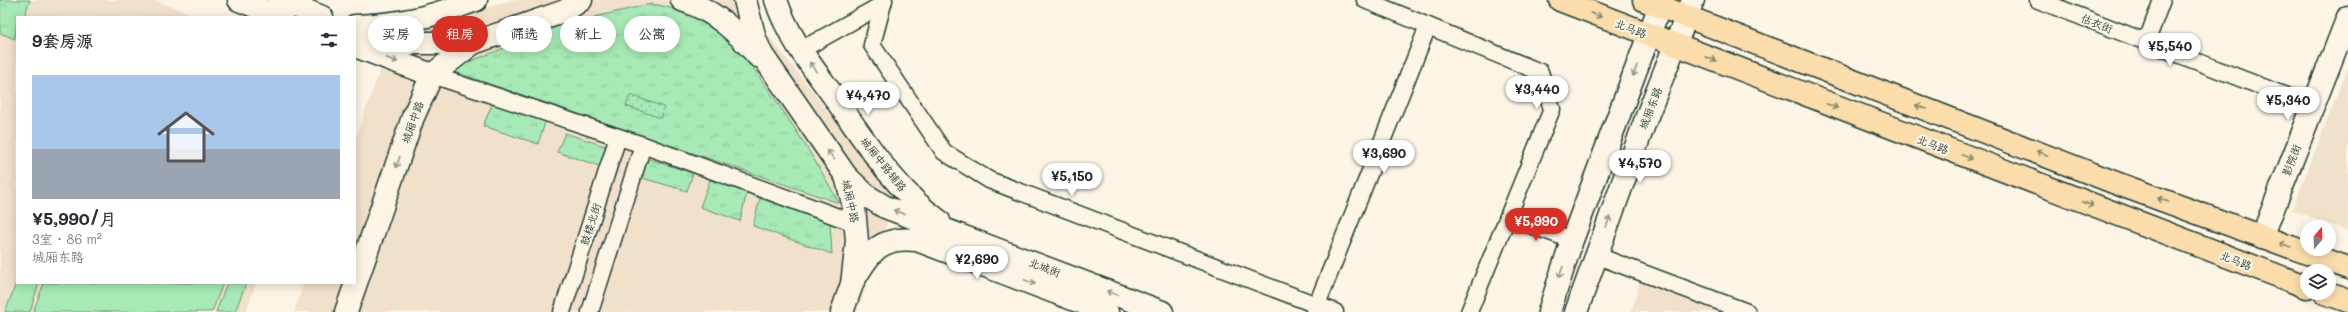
<!DOCTYPE html>
<html lang="zh">
<meta charset="utf-8">
<style>
:root{--surface:#fff;--page:#f7f7f7;--text:#2b2b33;--muted:#7c7c81;--line:#e1e1e2;--accent:#d93025}
body{margin:0;font-family:Mali,"LXGW WenKai TC",sans-serif;background:var(--page);color:var(--text);height:100vh;display:flex;flex-direction:column;font-size:15px;white-space:nowrap}
*{box-sizing:border-box;margin:0}
p{font-size:13px;color:var(--muted)}
.icon{flex:none;width:22px;height:22px;fill:none;stroke:currentColor;stroke-width:2;stroke-linecap:round;stroke-linejoin:round}
.map{position:relative;flex:1;overflow:hidden}
.details{position:absolute;left:16px;top:16px;width:340px;height:268px;display:flex;flex-direction:column;background:var(--surface);border-radius:0px;box-shadow:0 2px 10px #0003}
.details>*{flex:none}
.guide{position:absolute;left:368px;top:16px;width:380px;height:36px;display:flex;gap:8px}
.needle{width:26px;rotate:19deg}
.tools{position:absolute;left:2300px;top:220px;display:grid;gap:8px}
.tools a{display:grid;place-items:center;width:36px;height:36px;border-radius:50%;background:var(--surface);box-shadow:0 2px 10px #0003;font-size:20px}
.price{position:absolute;translate:-50% -34px;padding:0 9px;border-radius:14px;background:#fff;color:#222;font-size:13px;line-height:26px;filter:drop-shadow(0 1px 2px #0008)}
.price::after{content:'';position:absolute;left:50%;top:24px;width:12px;height:9px;margin-left:-6px;background:inherit;clip-path:polygon(0 0,100% 0,50% 100%)}
.price.on{background:var(--accent);color:#fff}
ul{padding:0;list-style:none}
li{display:grid;align-content:center;gap:8px;height:212px;padding:0 16px}
li+li{border-top:1px solid var(--line)}
li span{display:grid;place-items:center;height:124px;border-radius:0px;color:#555}
li>.icon{margin-inline-start:auto}
span .icon{width:72px;height:72px;fill:#fffc;stroke-width:1}
li b{font-size:17px}
h2{display:flex;justify-content:space-between;align-items:center;height:48px;padding:0 16px;font-size:17px}
.chip{padding:0 14px;border-radius:18px;background:var(--surface);box-shadow:0 2px 10px #0003;font-size:14px;line-height:36px}
.chip.on{background:var(--accent);color:#fff}
.map>svg:first-child{display:block}
</style>
<div class="map">
<svg width="2348" height="312" viewBox="0 0 2348 312">
<defs>
<pattern id="park-tufts" width="24" height="20" patternUnits="userSpaceOnUse"><rect width="24" height="20" fill="#a7eab5"/><path d="M3 7l-1-3M5 7V3M7 7l1-3M15 17l-1-3M17 17v-4M19 17l1-3" fill="none" stroke="#8fca9c"/></pattern>
<pattern id="garden-dots" width="8" height="8" patternUnits="userSpaceOnUse"><rect width="8" height="8" fill="#a7eab5"/><path d="M2 2h.1M6 6h.1" fill="none" stroke="#8fca9c" stroke-width="1.8" stroke-linecap="round"/></pattern>
</defs>
<rect width="100%" height="100%" fill="#fcf5e5"/>
<filter id="ink" filterUnits="userSpaceOnUse"><feTurbulence type="fractalNoise" baseFrequency=".025" numOctaves="2"/><feDisplacementMap in="SourceGraphic" scale="8" xChannelSelector="R" yChannelSelector="G"/><feConvolveMatrix kernelMatrix="1 2 1 2 8 2 1 2 1" color-interpolation-filters="sRGB"/></filter>
<g filter="url(#ink)">
<g fill="#f2e1ca">
<path d="M 0,0 L 154,0 L 200,17 L 17,17 L 17,283 L 256,283 L 246,312 L 0,312 Z"/>
<path d="M 513,0 L 740,0 L 896,196 L 857,312 L 294,312 L 304,283 L 355,283 L 355,140 L 393,33 Z"/>
<path d="M 2348,67 L 2348,231 L 2292,210 Z"/>
<path d="M 1643,272 L 1749,312 L 1631,312 Z"/>
</g>
<g fill="#a7eab5" stroke="#639474">
<path d="M 17,281 L 17,283 L 39,283 L 30,312 L 5,312 Z"/>
<path d="M 44,283 L 223,283 L 212,312 L 33,312 Z"/>
<path d="M 227,283 L 246,283 L 235,312 L 216,312 Z"/>
</g>
<g fill="url(#park-tufts)" stroke="#639474">
<path d="M 0,0 L 30,0 L 24,17 L 17,17 L 15,39 L 0,33 Z"/>
<path d="M 651,4 C 678,8 703,17 725,35 C 741,48 753,68 765,85 C 792,123 817,162 839,203 L 449,70 L 564,24 Z"/>
<path d="M 493,102 L 546,120 L 538,144 L 483,126 Z"/>
<path d="M 565,133 L 608,147 L 602,167 L 557,152 Z"/>
<path d="M 648,159 L 693,173 L 687,191 L 642,178 Z"/>
<path d="M 710,180 L 747,192 L 740,221 L 700,207 Z"/>
<path d="M 760,198 L 830,222 L 832,254 L 753,226 Z"/>
</g>
<path fill="url(#garden-dots)" stroke="#639474" d="M 630,95 L 664,107 L 661,118 L 626,106 Z"/>
<g fill="none" stroke-linecap="round" stroke-linejoin="round">
<g stroke="#1f3d34" stroke-width="19">
<g id="street">
<path d="M 884,0 L 872,45 L 944,152 L 989,180 L 1335,312"/>
<path d="M 1365,0 L 1540,72 L 1552,109 L 1469,312"/>
<path d="M 2038,0 L 2312,106"/>
<path d="M 2146,43 L 2162,0"/>
<path d="M 801,50 L 883,4"/>
<path d="M 432,75 L 643,145 L 857,224"/>
<path d="M 1508,217 L 1572,240"/>
<path d="M 1595,255 L 1747,312"/>
<path d="M 562,312 L 618,137"/>
<path d="M 590,312 L 643,145"/>
<path d="M 1314,312 L 1428,26"/>
</g>
</g>
<g stroke="#1f3d34" stroke-width="25">
<g id="secondary">
<path d="M 239,0 L 282,17"/>
<path d="M 280,0 L 322,17"/>
<path d="M 682,0 C 714,10 737,32 758,56"/>
<path d="M 745,0 L 755,39 L 762,55 L 846,176 L 854,207 L 857,241 L 852,284 L 842,312"/>
<path d="M 776,0 C 787,35 811,65 832,94 C 863,138 894,189 939,221"/>
<path d="M 355,26 C 403,24 431,17 476,0"/>
<path d="M 362,32 L 407,43 L 473,43"/>
<path d="M 355,46 L 432,75"/>
<path d="M 846,176 L 867,196 L 885,207 L 1162,312"/>
<path d="M 2262,237 L 2348,17"/>
<path d="M 855,278 C 871,250 882,236 917,240 L 1107,312"/>
<path d="M 346,312 L 413,117 L 432,75 L 473,43 L 565,11 L 581,0"/>
<path d="M 1549,312 L 1572,240 L 1662,0"/>
<path d="M 1576,312 L 1647,116 L 1693,0"/>
</g>
</g>
<g stroke="#1f3d34" stroke-width="25">
<g id="primary">
<path d="M 1560,0 L 2307,287"/>
<path d="M 1644,0 L 2121,185 L 2348,268"/>
<path d="M 2325,293 L 2348,301"/>
</g>
</g>
<use href="#street" stroke="#fcf5e5" stroke-width="16"/>
<use href="#secondary" stroke="#fcf5e5" stroke-width="22"/>
<use href="#primary" stroke="#faddab" stroke-width="22"/>
</g>
<defs><path id="oneway-shaft" d="M-6 0H5M1.5-3L5.5 0L1.5 3" fill="none" stroke-width="1.6" stroke-linecap="round" stroke-linejoin="round"/></defs>
<g stroke="#82856a">
<use href="#oneway-shaft" transform="translate(1596 15) rotate(22)"/>
<use href="#oneway-shaft" transform="translate(1711 59) rotate(21)"/>
<use href="#oneway-shaft" transform="translate(1832 106) rotate(21)"/>
<use href="#oneway-shaft" transform="translate(1921 107) rotate(-159)"/>
<use href="#oneway-shaft" transform="translate(2042 153) rotate(-159)"/>
<use href="#oneway-shaft" transform="translate(1967 157) rotate(21)"/>
<use href="#oneway-shaft" transform="translate(2163 200) rotate(-160)"/>
<use href="#oneway-shaft" transform="translate(2088 204) rotate(21)"/>
<use href="#oneway-shaft" transform="translate(2285 245) rotate(-160)"/>
</g>
<g stroke="#8e998c">
<use href="#oneway-shaft" transform="translate(392 60) rotate(21)"/>
<use href="#oneway-shaft" transform="translate(813 67) rotate(-125)"/>
<use href="#oneway-shaft" transform="translate(1635 71) rotate(110)"/>
<use href="#oneway-shaft" transform="translate(831 155) rotate(-125)"/>
<use href="#oneway-shaft" transform="translate(398 162) rotate(109)"/>
<use href="#oneway-shaft" transform="translate(899 212) rotate(-160)"/>
<use href="#oneway-shaft" transform="translate(1608 222) rotate(-70)"/>
<use href="#oneway-shaft" transform="translate(1561 272) rotate(109)"/>
<use href="#oneway-shaft" transform="translate(1030 282) rotate(21)"/>
<use href="#oneway-shaft" transform="translate(1112 293) rotate(-159)"/>
</g>
</g>
<g text-anchor="middle" dominant-baseline="central" stroke-width="4" stroke-linejoin="round" paint-order="stroke">
<g font-size="11" fill="#1f3d34" stroke="#fcf5e5">
<text transform="translate(2097 23) rotate(22)">估衣街</text>
<text transform="translate(1631 28) rotate(21)">北马路</text>
<text transform="translate(1650 108) rotate(-69)">城厢东路</text>
<text transform="translate(412 122) rotate(-70)">城厢中路</text>
<text transform="translate(1933 144) rotate(21)">北马路</text>
<text transform="translate(2291 160) rotate(-69)">影院街</text>
<text transform="translate(884 164) rotate(51)">城厢中路辅路</text>
<text transform="translate(851 201) rotate(78)">城厢中路</text>
<text transform="translate(590 224) rotate(-72)">鼓楼北街</text>
<text transform="translate(2236 260) rotate(21)">北马路</text>
<text transform="translate(1045 267) rotate(21)">北城街</text>
</g>
</g>
</svg>
<div class="tools">
<a><svg class="needle" viewBox="-14 -14 28 28"><path d="M0-13l5 13h-10z" fill="#e53935"/><path d="M0 13l5-13h-10z" fill="#7c7c81"/></svg></a>
<a><svg class="icon" aria-label="layers" viewBox="0 0 24 24"><path d="M12 4l9 5-9 5-9-5zM3 14l9 5 9-5"/></svg></a>
</div>
<b class="price" style="left:2170px;top:67px">¥5,540</b>
<b class="price" style="left:1537px;top:110px">¥3,440</b>
<b class="price" style="left:868px;top:116px">¥4,470</b>
<b class="price" style="left:2288px;top:121px">¥5,340</b>
<b class="price" style="left:1384px;top:174px">¥3,690</b>
<b class="price" style="left:1640px;top:184px">¥4,570</b>
<b class="price" style="left:1072px;top:197px">¥5,150</b>
<b class="price on" style="left:1536px;top:242px">¥5,990</b>
<b class="price" style="left:977px;top:280px">¥2,690</b>
<div class="guide">
<a class="chip">买房</a>
<a class="chip on">租房</a>
<a class="chip">筛选</a>
<a class="chip">新上</a>
<a class="chip">公寓</a>
</div>
<section class="details">
<h2>9套房源<svg class="icon" aria-label="filters" viewBox="0 0 24 24"><path d="M4 7h16M4 17h16"/><circle cx="9" cy="7" r="2"/><circle cx="15" cy="17" r="2"/></svg></h2>
<ul>
<li><span style="background:linear-gradient(#a9c7e8 60%,#9aa5b1 0)"><svg class="icon" aria-label="home" viewBox="0 0 24 24"><path d="M3 11l9-7 9 7M6 9v11h12V9"/></svg></span><div><b>¥5,990/月</b><p>3室 · 86 m²</p><p>城厢东路</p></div></li>
</ul>
</section>
</div>
